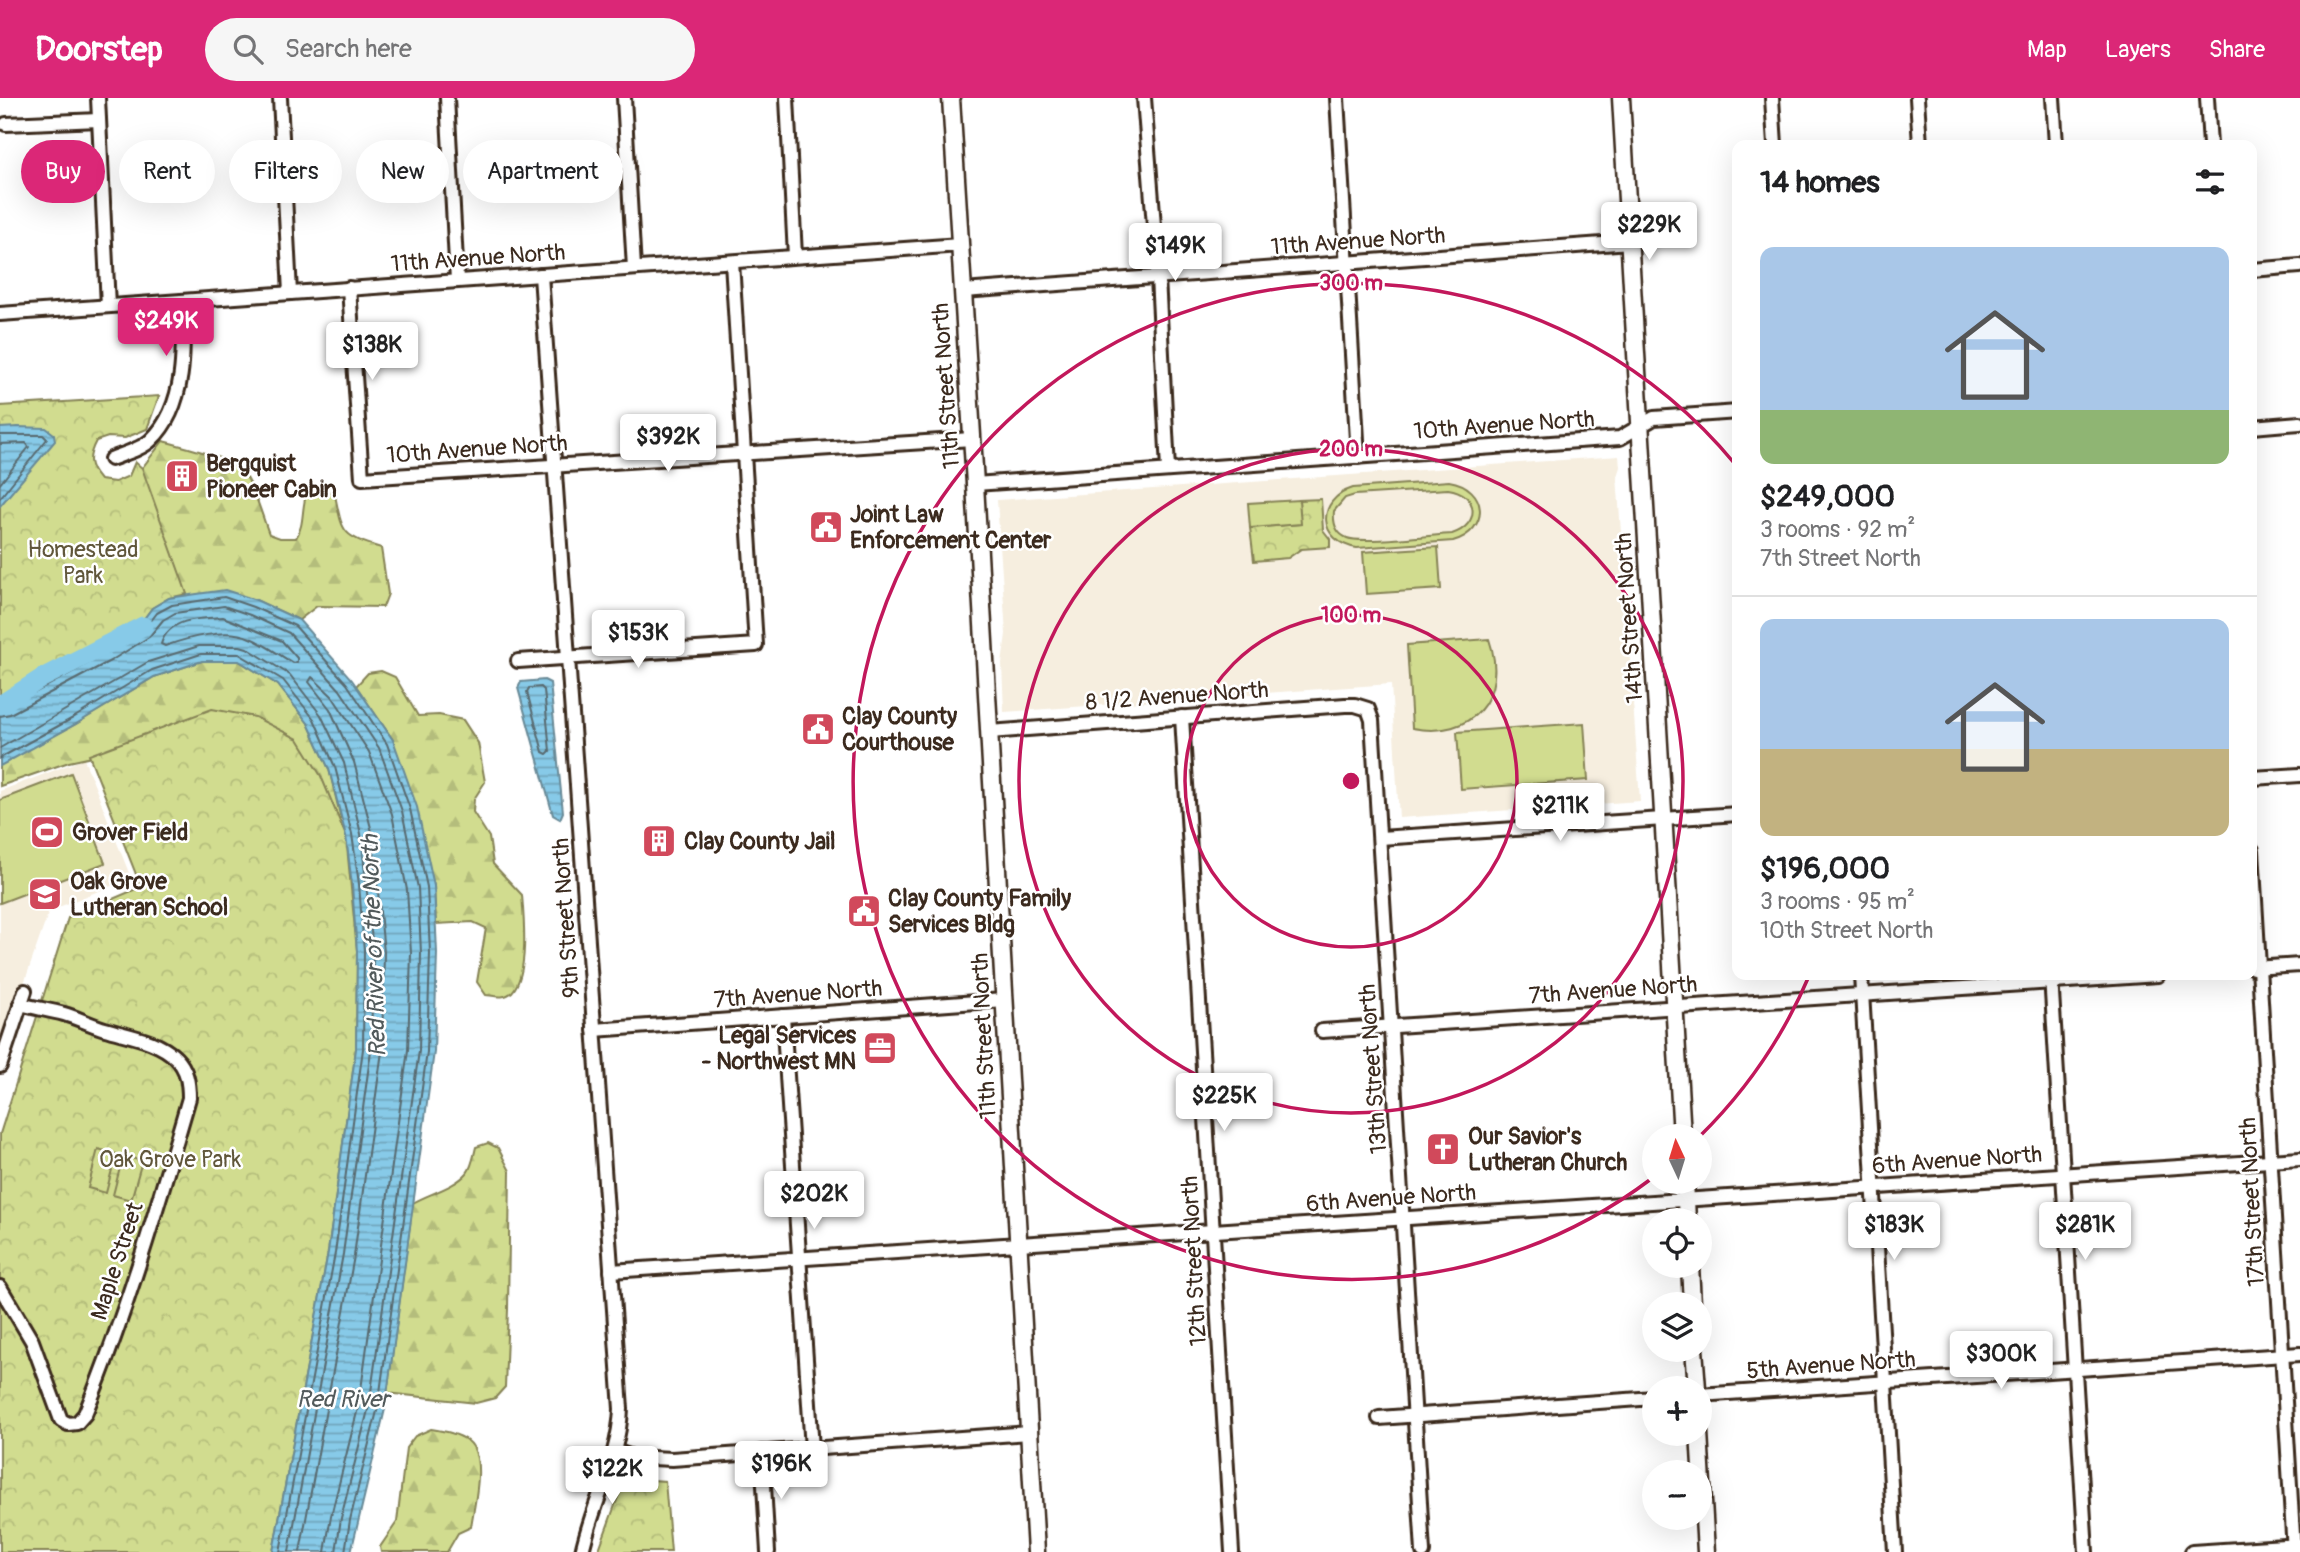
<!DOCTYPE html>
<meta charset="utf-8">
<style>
:root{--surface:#fff;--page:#f6f6f6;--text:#202124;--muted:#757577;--line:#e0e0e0;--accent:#db2777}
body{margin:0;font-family:Pangolin,sans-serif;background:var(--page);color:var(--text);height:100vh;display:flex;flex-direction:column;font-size:26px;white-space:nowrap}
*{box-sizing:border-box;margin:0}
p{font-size:23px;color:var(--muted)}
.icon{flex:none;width:38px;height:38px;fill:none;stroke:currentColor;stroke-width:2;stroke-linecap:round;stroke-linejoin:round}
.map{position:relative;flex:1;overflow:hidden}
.details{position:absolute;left:1732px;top:42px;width:525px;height:840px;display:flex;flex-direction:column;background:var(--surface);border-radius:14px;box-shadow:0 7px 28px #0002}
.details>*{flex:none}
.guide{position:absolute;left:21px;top:42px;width:665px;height:63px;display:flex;gap:14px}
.needle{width:46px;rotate:356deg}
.buttons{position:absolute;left:1642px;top:1026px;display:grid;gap:14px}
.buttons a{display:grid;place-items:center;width:70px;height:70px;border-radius:50%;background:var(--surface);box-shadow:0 7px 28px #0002;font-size:35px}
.price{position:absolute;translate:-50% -60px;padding:0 16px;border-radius:7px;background:#fff;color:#222;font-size:23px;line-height:46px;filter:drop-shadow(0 2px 4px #0008)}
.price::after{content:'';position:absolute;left:50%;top:42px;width:21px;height:16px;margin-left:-10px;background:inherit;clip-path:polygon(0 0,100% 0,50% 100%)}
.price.on{background:var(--accent);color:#fff}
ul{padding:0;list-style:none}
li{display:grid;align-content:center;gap:14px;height:371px;padding:0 28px}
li+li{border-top:2px solid var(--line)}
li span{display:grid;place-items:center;height:217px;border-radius:14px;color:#555}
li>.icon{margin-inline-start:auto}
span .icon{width:126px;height:126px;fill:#fffc;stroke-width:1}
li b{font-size:30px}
h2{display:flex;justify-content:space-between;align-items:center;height:84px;padding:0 28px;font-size:30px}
.tag{padding:0 24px;border-radius:32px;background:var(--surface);box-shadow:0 7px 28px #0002;font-size:24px;line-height:63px}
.tag.on{background:var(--accent);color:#fff}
header{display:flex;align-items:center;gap:42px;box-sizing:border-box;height:98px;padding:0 35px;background:var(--accent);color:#fff}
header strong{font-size:33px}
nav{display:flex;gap:38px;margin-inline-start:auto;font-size:24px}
.search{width:490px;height:63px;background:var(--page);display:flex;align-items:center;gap:18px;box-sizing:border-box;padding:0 24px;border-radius:38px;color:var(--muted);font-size:26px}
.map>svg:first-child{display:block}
</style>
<header>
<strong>Doorstep</strong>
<div class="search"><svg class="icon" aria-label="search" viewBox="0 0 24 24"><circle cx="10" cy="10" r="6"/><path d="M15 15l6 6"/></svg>Search here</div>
<nav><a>Map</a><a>Layers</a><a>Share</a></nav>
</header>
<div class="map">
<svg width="2300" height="1454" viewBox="0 0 2300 1454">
<defs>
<pattern id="forest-firs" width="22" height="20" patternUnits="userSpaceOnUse" patternTransform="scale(1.75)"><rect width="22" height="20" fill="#d1dc8f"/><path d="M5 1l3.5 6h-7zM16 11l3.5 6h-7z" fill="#b4bd7b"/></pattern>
<pattern id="park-crowns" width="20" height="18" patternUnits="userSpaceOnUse" patternTransform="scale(1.75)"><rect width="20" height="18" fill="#d1dc8f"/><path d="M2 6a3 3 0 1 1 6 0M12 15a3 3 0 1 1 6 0" fill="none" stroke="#b4bd7b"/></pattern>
<pattern id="water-rules" width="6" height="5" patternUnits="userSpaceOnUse" patternTransform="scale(1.75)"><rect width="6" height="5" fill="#87cae8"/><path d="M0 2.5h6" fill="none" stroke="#70a4bb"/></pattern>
</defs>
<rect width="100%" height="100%" fill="#fff"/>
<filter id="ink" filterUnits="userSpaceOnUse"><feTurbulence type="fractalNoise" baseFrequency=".0143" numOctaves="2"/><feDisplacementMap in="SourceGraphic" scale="14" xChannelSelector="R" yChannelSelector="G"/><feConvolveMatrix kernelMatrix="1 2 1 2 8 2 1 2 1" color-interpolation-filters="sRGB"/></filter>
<g filter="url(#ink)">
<g fill="#f6eedf">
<path d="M 1619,358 L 1620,369 L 1617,378 L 1640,703 L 1399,720 L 1391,586 L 1004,614 L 1002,566 L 1006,536 L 997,402 Z"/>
<path d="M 84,661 L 131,780 L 49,813 L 0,955 L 0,693 Z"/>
</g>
<g fill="url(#forest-firs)" stroke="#868356" stroke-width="2">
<path d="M 163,343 C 187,350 232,358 247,380 C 257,397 262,418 269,436 L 280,440 L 296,440 C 305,426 301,410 307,394 L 322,389 L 335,397 C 343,437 342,437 381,450 L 388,496 L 383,509 L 317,508 L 299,522 L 256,502 L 152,510 L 140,526 L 0,604 L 142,370 Z"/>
<path d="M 202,563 L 239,563 L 278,587 L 308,625 L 329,671 L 341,721 L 333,723 L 110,655 L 69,664 L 0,688 L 0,667 L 76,626 L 154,579 Z"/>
<path d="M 381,573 L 395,579 L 418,618 L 439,617 L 463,622 L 478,645 L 485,684 L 474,701 L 473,714 L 489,739 L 493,766 L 522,797 C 524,821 529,876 512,894 C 505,901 495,898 486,897 L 477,884 L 486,830 L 473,824 L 436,826 L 434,788 L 393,642 L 356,588 L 368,575 Z"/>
<path d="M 488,1045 L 498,1050 L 510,1073 L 508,1211 L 505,1289 L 495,1300 L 476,1305 L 387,1295 L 413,1105 C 430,1095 454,1090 467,1075 C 472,1069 474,1057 476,1049 Z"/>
<path d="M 431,1331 C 443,1333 457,1335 468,1343 C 487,1358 474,1407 471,1429 L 458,1435 L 447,1454 L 381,1454 L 380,1449 L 397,1424 L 406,1350 L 415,1338 Z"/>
</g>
<g fill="url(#park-crowns)" stroke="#868356" stroke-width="2">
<path d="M 159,298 L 147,331 L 125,340 L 108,339 L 96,343 C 87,360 88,368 100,382 L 115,384 L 129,378 L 135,364 L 142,370 L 187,496 L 169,500 L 152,510 L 140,526 L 104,549 L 0,604 L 0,308 Z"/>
<path d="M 1321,401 L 1323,432 L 1330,441 L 1330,449 L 1301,451 L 1288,460 L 1254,463 L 1250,430 L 1300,426 L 1299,402 Z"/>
<path d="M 212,611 L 255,619 L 298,641 L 321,678 L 346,738 L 357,853 L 356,951 L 328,1154 L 273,1454 L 0,1454 L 0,1036 L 68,820 L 141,789 L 89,657 Z"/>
<path d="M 625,1380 L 665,1383 L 671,1454 L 598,1454 Z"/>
</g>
<g fill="#d1dc8f" stroke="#868356" stroke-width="2" fill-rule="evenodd">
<path d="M 1449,383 C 1488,389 1491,432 1453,443 L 1357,450 C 1318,444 1315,402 1353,390 ZM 1448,391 C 1479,395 1481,427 1452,436 C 1432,437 1362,446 1347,440 C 1335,435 1333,424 1334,413 L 1345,400 L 1355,397 Z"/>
<path d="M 1299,402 L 1301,426 L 1250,430 L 1248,405 Z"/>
<path d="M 1438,449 L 1441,491 L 1366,496 L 1363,454 Z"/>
<path d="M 1489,541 C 1509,599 1472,642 1412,630 L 1407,547 Z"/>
<path d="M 1584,625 L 1588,682 L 1461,691 L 1457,634 Z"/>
<path d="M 71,675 L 105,765 L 0,805 L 0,702 Z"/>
<path d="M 98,1051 L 116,1056 L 106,1095 L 88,1090 Z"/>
<path d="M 123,1058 L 142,1063 L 131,1102 L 113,1097 Z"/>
</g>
<g fill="url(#water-rules)" stroke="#698a97" stroke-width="2">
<path d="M 18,329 L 46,330 L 54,336 L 55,343 L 0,408 L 0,330 Z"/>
<path d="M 225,492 L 256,502 L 299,522 L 352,582 L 393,642 L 417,709 L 434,788 L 437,855 L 434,954 L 385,1311 L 351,1454 L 273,1454 L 328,1154 L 356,951 L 357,853 L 352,787 L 346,738 L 329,671 L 308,625 L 278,587 L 239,563 L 202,563 L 154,579 L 76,626 L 0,668 L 0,604 L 104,549 L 140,526 L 152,510 L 169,500 Z"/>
<path d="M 544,582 L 550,585 L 563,714 L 560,721 L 553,717 L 518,590 L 521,584 Z"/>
</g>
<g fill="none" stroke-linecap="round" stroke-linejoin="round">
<g stroke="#596a6f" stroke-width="2">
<path d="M 0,337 L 43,337 L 47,341 L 0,400"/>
<path d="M 0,346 L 26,345 L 29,349 L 0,386"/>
<path d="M 223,519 L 282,543 L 297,560 L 297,564 L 293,565 C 279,557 265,546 250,540 C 227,529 187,540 165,548 L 161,546 C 169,520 200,520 223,519 Z"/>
<path d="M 541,589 L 544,592 L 550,653 L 547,656 L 543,654 L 527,594 L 529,590 Z"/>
<path d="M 0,609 L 36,594 L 107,555 L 144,532 L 157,515 L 172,507 L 224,499 L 253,509 L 295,528 L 347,586 L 387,646 L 410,711 L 427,789 L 430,855 L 427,954 L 378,1309 L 350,1422 L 345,1454"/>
<path d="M 0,618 L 10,616 L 112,562 L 149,539 L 163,522 L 175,515 L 224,508 L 250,517 L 289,535 L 340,592 L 379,650 L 402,713 L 418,790 L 421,855 L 419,953 L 369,1308 L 341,1420 L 336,1454"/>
<path d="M 0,650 L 148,564 L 199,548 L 240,548 L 247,550 L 290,577 L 321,617 L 344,665 L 361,736 L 373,853 L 371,952 L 343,1156 L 289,1454"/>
<path d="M 0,660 L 73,620 L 152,572 L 201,556 L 239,556 L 283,582 L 314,621 L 335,669 L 352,736 L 359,786 L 364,853 L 363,951 L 335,1155 L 280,1454"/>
<path d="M 300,1454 L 354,1158 L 382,953 L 384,854 L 372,734 L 354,664 L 330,611 L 309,584 L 312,579 L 332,598 L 369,654 L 392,716 L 407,792 L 411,855 L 408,952 L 359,1306 L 331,1418 L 325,1454"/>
</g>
<path stroke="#87cae8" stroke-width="19" d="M 0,607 L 42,580 L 143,528"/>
<g stroke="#3b2a1e" stroke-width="18">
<g id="minor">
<path d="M 98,0 L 108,208"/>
<path d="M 280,0 L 290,195"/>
<path d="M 447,0 L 457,182"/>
<path d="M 624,0 L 634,170"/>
<path d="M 787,0 L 795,158"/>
<path d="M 1144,0 L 1158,179 L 1168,372"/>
<path d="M 1337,0 L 1358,359"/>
<path d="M 1772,0 L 1775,47"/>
<path d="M 1917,0 L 1920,47"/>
<path d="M 2053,0 L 2056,47"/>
<path d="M 2207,0 L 2210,47"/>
<path d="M 6,26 L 99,22"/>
<path d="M 2252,172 L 2300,168"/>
<path d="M 541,177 L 621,1311 C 619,1361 592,1405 582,1454"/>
<path d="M 349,190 L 362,380 L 972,341"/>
<path d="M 963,193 L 1630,144"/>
<path d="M 0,216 L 960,147"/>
<path d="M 2252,329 L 2300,325"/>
<path d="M 111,361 C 123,356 142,351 151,342 C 187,308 184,248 182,203"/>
<path d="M 975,386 L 1620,340 L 1654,320 L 1738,314"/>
<path d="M 518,563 L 756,547 L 732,164"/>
<path d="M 1182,619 L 1232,1454"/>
<path d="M 989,634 L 1345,607 L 1355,607 L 1368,611 L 1372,622 L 1423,1454"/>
<path d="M 2252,680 L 2300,677"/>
<path d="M 1380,740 L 1738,716"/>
<path d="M 2252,752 L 2294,1454"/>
<path d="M 2253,870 L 2300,867"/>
<path d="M 1861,877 L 1895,1454"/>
<path d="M 2051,878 L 2086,1454"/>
<path d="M 783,918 L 812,1351"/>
<path d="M 594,932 L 1004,902"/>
<path d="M 1322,933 L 2158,877"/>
<path d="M 0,968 L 25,893"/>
<path d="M 611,1173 L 2300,1061"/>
<path d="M 0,1189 L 32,1243 L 61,1322 L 68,1326 L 77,1325 L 85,1316 C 127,1213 158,1107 189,1000 C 189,985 187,971 176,960 C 158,942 128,938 105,931 C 91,927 78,920 64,916 C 49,912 35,910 20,906"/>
<path d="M 1699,1297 L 2300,1256"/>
<path d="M 1379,1320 L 1654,1300"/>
<path d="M 615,1353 L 632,1359 L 672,1361 L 1029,1335"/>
<path d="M 762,1354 L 768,1454"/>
<path d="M 2192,1454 L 2300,1447"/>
</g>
</g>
<g stroke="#3b2a1e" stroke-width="21">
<g id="tertiary">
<path d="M 951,0 L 975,386 L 1036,1454"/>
<path d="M 1621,0 L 1682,1038"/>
<path d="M 1685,1083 L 1687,1122"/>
<path d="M 1690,1167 L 1692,1206"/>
<path d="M 1694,1251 L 1697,1290"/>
<path d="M 1699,1334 L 1706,1454"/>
</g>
</g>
<use href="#minor" stroke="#fff" stroke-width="12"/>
<use href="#tertiary" stroke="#fff" stroke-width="16"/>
</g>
</g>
<g fill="none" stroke="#c2185b" stroke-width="3.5">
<circle cx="1351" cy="683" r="166"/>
<circle cx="1351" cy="683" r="332"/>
<path d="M1809 878A498 498 0 0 1 1700 1038M1651 1081A498 498 0 1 1 1735 366"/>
</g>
<defs>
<g id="building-square" transform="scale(1.75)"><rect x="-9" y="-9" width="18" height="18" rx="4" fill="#d1495b" stroke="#fff"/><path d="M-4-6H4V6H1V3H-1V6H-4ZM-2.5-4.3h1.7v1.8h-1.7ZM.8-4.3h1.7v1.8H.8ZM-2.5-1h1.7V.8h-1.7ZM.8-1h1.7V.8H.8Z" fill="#fff"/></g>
<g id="civic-square" transform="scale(1.75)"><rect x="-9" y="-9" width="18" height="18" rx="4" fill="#d1495b" stroke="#fff"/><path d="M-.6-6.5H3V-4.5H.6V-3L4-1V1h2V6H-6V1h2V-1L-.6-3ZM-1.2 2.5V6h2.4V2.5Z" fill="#fff"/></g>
<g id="stadium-square" transform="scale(1.75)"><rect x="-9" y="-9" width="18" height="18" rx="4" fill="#d1495b" stroke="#fff"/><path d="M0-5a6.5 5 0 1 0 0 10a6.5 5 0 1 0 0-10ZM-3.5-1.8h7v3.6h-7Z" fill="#fff"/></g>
<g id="school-square" transform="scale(1.75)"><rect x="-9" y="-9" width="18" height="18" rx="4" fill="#d1495b" stroke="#fff"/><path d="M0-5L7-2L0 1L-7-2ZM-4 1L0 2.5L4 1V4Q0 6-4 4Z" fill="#fff"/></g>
<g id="office-square" transform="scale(1.75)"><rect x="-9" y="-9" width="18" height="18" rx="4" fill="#d1495b" stroke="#fff"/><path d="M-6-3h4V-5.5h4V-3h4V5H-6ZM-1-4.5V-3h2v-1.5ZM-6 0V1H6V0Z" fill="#fff"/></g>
<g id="church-square" transform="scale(1.75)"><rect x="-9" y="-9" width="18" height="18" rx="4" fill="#d1495b" stroke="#fff"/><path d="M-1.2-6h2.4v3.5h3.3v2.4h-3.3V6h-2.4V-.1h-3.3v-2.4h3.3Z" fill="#fff"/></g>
</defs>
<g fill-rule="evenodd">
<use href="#building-square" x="182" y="378"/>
<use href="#civic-square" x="826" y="429"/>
<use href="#civic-square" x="818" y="631"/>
<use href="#stadium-square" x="47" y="734"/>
<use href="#building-square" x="659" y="743"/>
<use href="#school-square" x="45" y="796"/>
<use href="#civic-square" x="864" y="813"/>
<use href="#office-square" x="880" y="950"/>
<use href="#church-square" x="1443" y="1051"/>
</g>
<g text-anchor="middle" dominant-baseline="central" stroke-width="5" stroke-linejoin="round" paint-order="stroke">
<g font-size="23" fill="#3b2a1e" stroke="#fff">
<text transform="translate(1358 143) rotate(-4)">11th Avenue North</text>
<text transform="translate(478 160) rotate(-4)">11th Avenue North</text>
<text transform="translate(946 288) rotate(-94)">11th Street North</text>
<text transform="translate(1504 327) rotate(-4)">10th Avenue North</text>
<text transform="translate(477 351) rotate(-4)">10th Avenue North</text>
<text transform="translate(1629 520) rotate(-94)">14th Street North</text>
<text transform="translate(1177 598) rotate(-4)">8 1/2 Avenue North</text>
<text transform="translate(566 820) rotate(-94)">9th Street North</text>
<text transform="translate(1613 892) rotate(-4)">7th Avenue North</text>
<text transform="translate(798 896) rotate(-4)">7th Avenue North</text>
<text transform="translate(984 938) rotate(-93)">11th Street North</text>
<text transform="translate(1373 971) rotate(-94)">13th Street North</text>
<text transform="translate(1957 1062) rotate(-4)">6th Avenue North</text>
<text transform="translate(1391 1100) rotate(-4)">6th Avenue North</text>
<text transform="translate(2252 1104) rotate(-93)">17th Street North</text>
<text transform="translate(117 1163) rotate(-72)">Maple Street</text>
<text transform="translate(1194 1163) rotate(-93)">12th Street North</text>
<text transform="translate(1831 1267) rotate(-4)">5th Avenue North</text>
</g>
<g font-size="23" font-weight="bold" fill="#3b2a1e" stroke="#fff" text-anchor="start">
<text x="206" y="365">Bergquist<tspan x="206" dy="26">Pioneer Cabin</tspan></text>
<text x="850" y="416">Joint Law<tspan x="850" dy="26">Enforcement Center</tspan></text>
<text x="842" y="618">Clay County<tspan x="842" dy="26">Courthouse</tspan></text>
<text x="72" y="734">Grover Field</text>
<text x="684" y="743">Clay County Jail</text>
<text x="70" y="783">Oak Grove<tspan x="70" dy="26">Lutheran School</tspan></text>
<text x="888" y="800">Clay County Family<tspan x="888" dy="26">Services Bldg</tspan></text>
<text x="856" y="937" text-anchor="end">Legal Services<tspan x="856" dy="26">- Northwest MN</tspan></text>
<text x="1468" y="1038">Our Savior's<tspan x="1468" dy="26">Lutheran Church</tspan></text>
</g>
<g font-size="23" fill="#60563a" stroke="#fff">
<text x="83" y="451">Homestead<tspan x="83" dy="26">Park</tspan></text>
<text x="170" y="1061">Oak Grove Park</text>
</g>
<g font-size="24" font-style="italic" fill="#525a5b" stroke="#fff">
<text transform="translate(374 848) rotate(-92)">Red River of the North</text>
<text x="343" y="1301">Red River</text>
</g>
</g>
<circle cx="1351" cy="683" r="10" fill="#c2185b" stroke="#fff" stroke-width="3.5"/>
<g font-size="21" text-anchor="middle" font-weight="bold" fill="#c2185b" stroke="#fff" stroke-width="5" stroke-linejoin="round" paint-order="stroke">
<text x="1351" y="192">300 m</text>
<text x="1351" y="358">200 m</text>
<text x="1351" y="524">100 m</text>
</g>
</svg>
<div class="buttons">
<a><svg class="needle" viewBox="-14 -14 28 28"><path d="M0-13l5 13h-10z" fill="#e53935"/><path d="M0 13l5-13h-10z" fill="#757577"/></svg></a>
<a><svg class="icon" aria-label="locate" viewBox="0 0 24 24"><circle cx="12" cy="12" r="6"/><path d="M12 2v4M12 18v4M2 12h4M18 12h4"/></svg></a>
<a><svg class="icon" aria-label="layers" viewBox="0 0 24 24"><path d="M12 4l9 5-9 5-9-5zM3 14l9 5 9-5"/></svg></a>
<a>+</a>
<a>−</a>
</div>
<b class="price" style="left:1649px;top:164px">$229K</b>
<b class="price" style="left:1175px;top:185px">$149K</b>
<b class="price on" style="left:166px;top:260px">$249K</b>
<b class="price" style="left:372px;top:284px">$138K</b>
<b class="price" style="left:668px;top:376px">$392K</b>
<b class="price" style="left:638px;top:572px">$153K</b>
<b class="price" style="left:1560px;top:745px">$211K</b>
<b class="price" style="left:1224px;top:1035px">$225K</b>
<b class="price" style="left:814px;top:1133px">$202K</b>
<b class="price" style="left:1894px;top:1164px">$183K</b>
<b class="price" style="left:2085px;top:1164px">$281K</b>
<b class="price" style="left:2001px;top:1293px">$300K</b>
<b class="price" style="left:781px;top:1403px">$196K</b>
<b class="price" style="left:612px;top:1408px">$122K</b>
<div class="guide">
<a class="tag on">Buy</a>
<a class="tag">Rent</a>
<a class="tag">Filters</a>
<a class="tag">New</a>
<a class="tag">Apartment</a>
</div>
<section class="details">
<h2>14 homes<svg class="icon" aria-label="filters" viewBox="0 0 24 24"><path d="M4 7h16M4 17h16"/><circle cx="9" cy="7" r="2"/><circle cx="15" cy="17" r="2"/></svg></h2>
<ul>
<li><span style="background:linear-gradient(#a9c7e8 75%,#8fb573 0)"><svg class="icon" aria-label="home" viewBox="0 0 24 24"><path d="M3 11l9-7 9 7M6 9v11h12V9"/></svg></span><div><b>$249,000</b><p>3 rooms · 92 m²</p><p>7th Street North</p></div></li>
<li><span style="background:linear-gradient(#a9c7e8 60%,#c2b280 0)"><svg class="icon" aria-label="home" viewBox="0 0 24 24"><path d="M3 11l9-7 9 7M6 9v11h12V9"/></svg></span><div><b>$196,000</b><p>3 rooms · 95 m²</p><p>10th Street North</p></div></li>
</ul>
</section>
</div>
